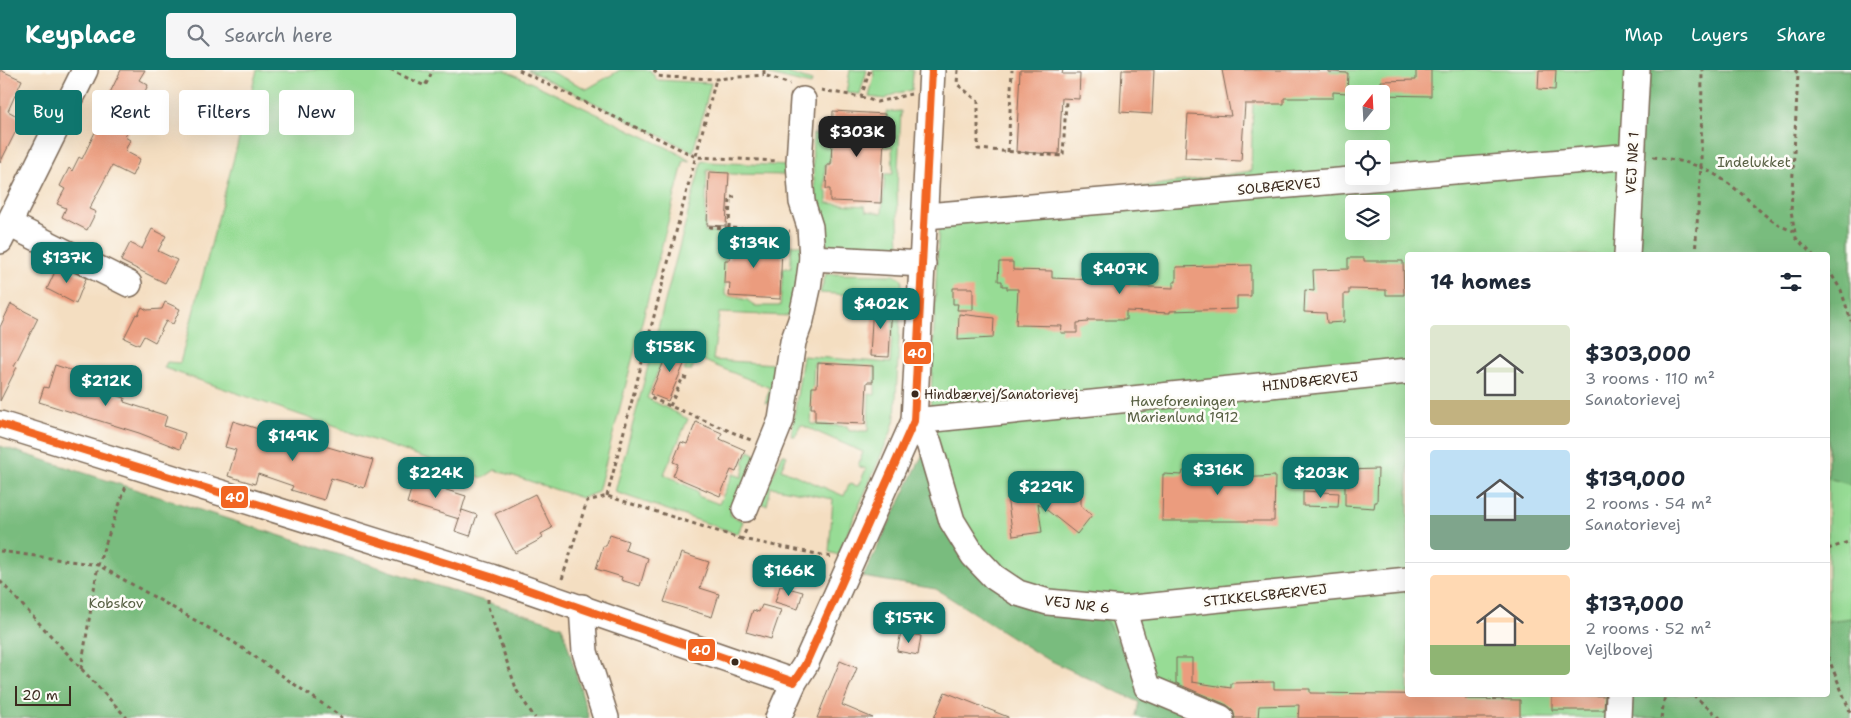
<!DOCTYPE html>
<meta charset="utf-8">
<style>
:root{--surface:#fff;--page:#f6f6f7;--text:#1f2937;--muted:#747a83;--line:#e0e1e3;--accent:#0f766e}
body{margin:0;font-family:"Shantell Sans",sans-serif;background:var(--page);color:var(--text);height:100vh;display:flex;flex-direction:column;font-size:19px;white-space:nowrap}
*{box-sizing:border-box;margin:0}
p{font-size:16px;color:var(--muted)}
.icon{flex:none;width:28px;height:28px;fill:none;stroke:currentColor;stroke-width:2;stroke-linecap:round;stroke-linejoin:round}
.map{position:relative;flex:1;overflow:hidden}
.panel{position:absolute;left:1405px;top:182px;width:425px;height:445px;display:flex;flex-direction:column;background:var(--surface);border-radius:5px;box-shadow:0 5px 20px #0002}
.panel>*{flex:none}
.hud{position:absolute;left:15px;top:20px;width:475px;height:45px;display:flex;gap:10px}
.needle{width:32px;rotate:18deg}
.tools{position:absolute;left:1345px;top:15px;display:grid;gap:10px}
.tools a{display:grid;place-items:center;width:45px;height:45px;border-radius:5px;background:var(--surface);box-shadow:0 5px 20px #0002;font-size:25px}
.scale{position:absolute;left:15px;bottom:12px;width:56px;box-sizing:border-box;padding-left:5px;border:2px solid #3b2a1e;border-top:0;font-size:14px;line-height:18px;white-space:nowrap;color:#3b2a1e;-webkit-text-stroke:4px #fdfcf7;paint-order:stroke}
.price{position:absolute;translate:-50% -42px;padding:0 11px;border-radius:10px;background:var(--accent);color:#fff;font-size:16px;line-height:32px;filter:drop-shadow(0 1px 2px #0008)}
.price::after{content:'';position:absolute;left:50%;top:30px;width:15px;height:11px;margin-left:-8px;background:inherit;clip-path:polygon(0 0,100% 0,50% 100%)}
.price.on{background:#222;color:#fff}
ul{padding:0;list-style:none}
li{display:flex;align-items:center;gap:15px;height:125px;padding:0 25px}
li+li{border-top:1px solid var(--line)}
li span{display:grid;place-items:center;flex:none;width:140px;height:100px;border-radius:5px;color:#555}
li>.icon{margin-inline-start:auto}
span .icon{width:60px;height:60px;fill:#fffc;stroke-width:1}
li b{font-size:21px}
h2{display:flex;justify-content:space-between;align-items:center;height:60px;padding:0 25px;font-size:21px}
.tag{padding:0 18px;border-radius:5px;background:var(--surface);box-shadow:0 5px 20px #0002;font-size:18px;line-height:45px}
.tag.on{background:var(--accent);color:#fff}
header{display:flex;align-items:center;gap:30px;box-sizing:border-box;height:70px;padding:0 25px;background:var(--accent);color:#fff}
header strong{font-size:24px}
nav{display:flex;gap:28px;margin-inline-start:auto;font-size:18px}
.search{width:350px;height:45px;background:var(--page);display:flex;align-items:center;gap:12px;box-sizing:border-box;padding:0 18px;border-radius:5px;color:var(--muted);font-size:19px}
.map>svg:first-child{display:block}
</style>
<header>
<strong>Keyplace</strong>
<div class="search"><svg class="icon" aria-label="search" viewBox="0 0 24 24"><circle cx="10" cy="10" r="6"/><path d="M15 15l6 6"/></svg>Search here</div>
<nav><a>Map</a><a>Layers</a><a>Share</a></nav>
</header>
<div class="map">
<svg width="1851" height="648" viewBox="0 0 1851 648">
<rect width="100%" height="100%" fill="#fdfcf7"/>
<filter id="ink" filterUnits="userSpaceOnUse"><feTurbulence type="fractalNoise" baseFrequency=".02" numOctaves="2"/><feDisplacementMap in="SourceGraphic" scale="10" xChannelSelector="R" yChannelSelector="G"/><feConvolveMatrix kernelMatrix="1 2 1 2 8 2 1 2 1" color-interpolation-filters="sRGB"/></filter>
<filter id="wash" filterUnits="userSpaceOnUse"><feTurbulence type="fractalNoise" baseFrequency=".0096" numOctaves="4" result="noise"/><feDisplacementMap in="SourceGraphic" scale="20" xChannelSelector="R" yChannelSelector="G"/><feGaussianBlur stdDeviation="1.12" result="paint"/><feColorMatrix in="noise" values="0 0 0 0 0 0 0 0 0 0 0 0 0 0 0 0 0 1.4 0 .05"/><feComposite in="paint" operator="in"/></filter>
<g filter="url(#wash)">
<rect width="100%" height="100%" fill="#f4dec1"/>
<g fill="#97dc95" stroke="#69835a" fill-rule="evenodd">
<path d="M 257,0 L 505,0 L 674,81 L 690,91 L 684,90 L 598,422 L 582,428 L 495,400 L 483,408 L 164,298 L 167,292 L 180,293 Z"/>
<path d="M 528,0 L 547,0 L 587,19 L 620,0 L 650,0 L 657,10 L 711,13 L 693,82 Z"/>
<path d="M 768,0 L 787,0 L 787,3 L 812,11 L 811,15 L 770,5 Z"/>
<path d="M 850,0 L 867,0 L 860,24 L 846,23 Z"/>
<path d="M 873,0 L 913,0 L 912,20 L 897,23 L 885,29 L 869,27 L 874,6 Z"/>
<path d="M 1254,0 L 1642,0 L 1637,185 L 1408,185 L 1408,625 L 1828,625 L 1828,185 L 1643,0 L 1851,0 L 1851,648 L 1207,648 L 977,504 L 930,348 L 939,147 L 1251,101 ZM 1354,24 L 1381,24 L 1381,51 L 1354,51 ZM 1354,79 L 1381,79 L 1381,106 L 1354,106 ZM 1354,134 L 1381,134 L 1381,161 L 1354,161 Z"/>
<path d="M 901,41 L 897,117 L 899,181 L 827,175 C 816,134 811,107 813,64 L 835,65 L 852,71 L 831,71 L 830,93 L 825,94 L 825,120 L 827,121 L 827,133 L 865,136 L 866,141 L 882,143 L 885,104 L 893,104 L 892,77 L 863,77 L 860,64 L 886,64 L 886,42 Z"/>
<path d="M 702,90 L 710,92 L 787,96 L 788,105 L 732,104 L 707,100 L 705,162 L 727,162 L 725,225 L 747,230 L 755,236 L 780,236 L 783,198 L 791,198 L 791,175 L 802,175 L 791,246 L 719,243 L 713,290 L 775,294 L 778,280 L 781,281 L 775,330 L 765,333 L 770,318 L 697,288 L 691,301 L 684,301 L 691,283 L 669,274 L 647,328 L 688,349 L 664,404 L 697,421 L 698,426 L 719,434 L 733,404 L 742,407 L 745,395 L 743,392 L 749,381 L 759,386 L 730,445 L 743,451 L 738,464 L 615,422 Z"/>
<path d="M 826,204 L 893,205 L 902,209 L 895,348 L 891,362 L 838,485 L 829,482 L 833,429 L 771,417 L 767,435 L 759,434 L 783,384 L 787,386 L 781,399 L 844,426 L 849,414 L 858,416 L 866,399 L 858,396 L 863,382 L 801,355 L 795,366 L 791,366 L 803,286 L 890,293 L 894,233 L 868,231 L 868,226 L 820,223 ZM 814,293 L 875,297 L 875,325 L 869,324 L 868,361 L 849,361 L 847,356 L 811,354 Z"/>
</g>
<g fill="#79bc7e" stroke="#5a734e">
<path d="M 1642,0 L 1851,0 L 1851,415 L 1828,408 L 1828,185 L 1637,185 Z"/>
<path d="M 0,376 L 562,556 L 589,648 L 0,648 Z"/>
<path d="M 925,380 L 977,504 L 1105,548 L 1143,618 L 1207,648 L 1140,648 L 1136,646 L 1139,632 L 1043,587 L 936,519 L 863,507 Z"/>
<path d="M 1851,548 L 1851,648 L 1624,648 L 1624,625 L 1828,625 L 1828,551 Z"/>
</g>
<g id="blocks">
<g fill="#eb9c7e">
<path d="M 0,0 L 22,10 L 8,41 L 22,49 L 0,93 Z"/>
<path d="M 121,0 L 145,0 L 139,10 L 148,15 L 128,56 L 130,57 L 125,67 L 130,70 L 125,81 L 140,89 L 132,106 L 112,96 L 89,139 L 96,142 L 87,160 L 62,147 L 66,138 L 57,134 L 65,119 L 60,116 L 69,98 L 72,101 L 79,87 L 82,89 L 99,54 L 97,53 L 109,30 L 107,29 Z"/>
<path d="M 1020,0 L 1063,0 L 1062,4 L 1080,4 L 1079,29 L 1062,28 L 1059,84 L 1016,82 Z"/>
<path d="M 1122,0 L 1154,0 L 1152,44 L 1120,42 Z"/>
<path d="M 1222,0 L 1329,0 L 1329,2 L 1348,3 L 1347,23 L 1333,22 L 1333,28 L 1284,28 L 1284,34 L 1245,34 L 1241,91 L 1185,88 L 1188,44 L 1231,46 Z"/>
<path d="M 1416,0 L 1431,0 L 1431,26 L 1381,25 L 1381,11 L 1416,10 Z"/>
<path d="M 1539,0 L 1556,0 L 1555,20 L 1538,19 Z"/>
<path d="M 833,41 L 885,44 L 881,133 L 830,131 L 830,119 L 826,119 L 827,95 L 831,95 Z"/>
<path d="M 709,102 L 729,103 L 726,156 L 707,155 Z"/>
<path d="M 152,159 L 166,166 L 158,181 L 177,190 L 165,213 L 121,191 L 130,173 L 142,179 Z"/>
<path d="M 731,167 L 759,168 L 758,173 L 782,175 L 780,229 L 729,226 L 730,213 L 724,213 L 725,190 L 730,190 Z"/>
<path d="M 1348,188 L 1364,188 L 1364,191 L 1403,191 L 1404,225 L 1386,225 L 1386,220 L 1349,219 L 1349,224 L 1344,224 L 1344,252 L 1327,253 L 1326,243 L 1304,242 L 1305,220 L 1314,221 L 1313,200 L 1348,199 Z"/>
<path d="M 999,192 L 1013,192 L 1013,200 L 1052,201 L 1052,208 L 1115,211 L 1115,198 L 1130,198 L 1130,216 L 1173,218 L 1173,212 L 1176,212 L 1176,197 L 1251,195 L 1251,226 L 1237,226 L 1237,239 L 1170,241 L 1170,243 L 1126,241 L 1126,250 L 1088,250 L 1088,252 L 1077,253 L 1077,263 L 1061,263 L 1062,256 L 1016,255 L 1018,219 L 1007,219 L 1007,216 L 1002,216 L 1002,211 L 998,211 Z"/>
<path d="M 58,195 L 86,208 L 76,234 L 47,219 Z"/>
<path d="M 953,218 L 973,218 L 973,240 L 957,240 L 958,234 L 953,234 Z"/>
<path d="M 165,232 L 180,239 L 173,254 L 166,251 L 155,272 L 144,266 L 139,275 L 124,268 L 136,244 L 138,245 L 142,237 L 147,240 L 162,239 Z"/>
<path d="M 873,233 L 892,234 L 889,287 L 870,286 Z"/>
<path d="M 11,234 L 38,248 L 14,296 L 17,297 L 0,331 L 0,257 Z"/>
<path d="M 959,244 L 994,248 L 993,268 L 958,270 Z"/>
<path d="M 671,275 L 689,283 L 668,331 L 650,324 Z"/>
<path d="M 818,293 L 873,296 L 873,312 L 867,312 L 865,354 L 815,352 L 815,338 L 811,338 L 812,317 L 817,317 Z"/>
<path d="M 55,295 L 79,303 L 77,308 L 92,312 L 90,317 L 125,328 L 124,332 L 167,346 L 164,356 L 185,363 L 180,379 L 139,363 L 39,332 L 44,317 L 48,318 Z"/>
<path d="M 233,351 L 306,374 L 307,371 L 373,390 L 364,418 L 331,408 L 324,430 L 291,420 L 293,416 L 258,404 L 255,414 L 228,406 L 236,380 L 225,377 Z"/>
<path d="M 696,352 L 722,363 L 720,369 L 745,380 L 736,402 L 731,400 L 720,426 L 673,406 L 678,394 L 673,392 L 681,372 L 687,374 Z"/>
<path d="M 1198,395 L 1241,396 L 1241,408 L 1275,406 L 1274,451 L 1162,451 L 1163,404 L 1182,405 L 1183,401 L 1198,403 Z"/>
<path d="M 1378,399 L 1377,432 L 1375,432 L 1374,438 L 1345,436 L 1345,400 Z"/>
<path d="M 414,410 L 466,426 L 459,449 L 407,433 Z"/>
<path d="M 1303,421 L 1339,423 L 1338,437 L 1303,436 Z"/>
<path d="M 535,424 L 552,458 L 541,464 L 543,468 L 515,483 L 495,444 Z"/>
<path d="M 1023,426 L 1081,426 L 1081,436 L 1092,445 L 1077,464 L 1038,433 L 1042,462 L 1013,466 L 1007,427 Z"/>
<path d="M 462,440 L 477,445 L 470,466 L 455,461 Z"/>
<path d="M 610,465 L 628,471 L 625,480 L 648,488 L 640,516 L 621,510 L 622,507 L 596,499 L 603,476 L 606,476 Z"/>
<path d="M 681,483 L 709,492 L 700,518 L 719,524 L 712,547 L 664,532 Z"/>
<path d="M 780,516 L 803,522 L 798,539 L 775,532 Z"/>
<path d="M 762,535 L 781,540 L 771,569 L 746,562 L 753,540 L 759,542 Z"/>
<path d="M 901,562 L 921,566 L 918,585 L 897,581 Z"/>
<path d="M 1176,588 L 1192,588 L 1192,612 L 1231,618 L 1231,613 L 1274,612 L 1274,619 L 1310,619 L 1310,623 L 1465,625 L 1465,629 L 1520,630 L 1520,648 L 1298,648 L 1299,635 L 1259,636 L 1258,648 L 1235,648 L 1233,640 L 1227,635 L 1176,613 Z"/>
<path d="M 840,591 L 857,598 L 842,635 L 873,648 L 817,648 Z"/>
<path d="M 945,622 L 1008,647 L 1008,648 L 934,648 Z"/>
<path d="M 1580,625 L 1605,626 L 1604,640 L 1552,640 L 1552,626 Z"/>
</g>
</g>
</g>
<g filter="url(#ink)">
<use href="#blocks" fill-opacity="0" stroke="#7c6957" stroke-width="1"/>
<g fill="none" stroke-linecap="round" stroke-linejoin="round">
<g stroke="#7c6957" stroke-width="28">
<g id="minor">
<path d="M 926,146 L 1632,86"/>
<path d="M 9,154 L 129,214"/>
<path d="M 0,171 L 85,0"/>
<path d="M 1627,185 L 1637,0"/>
<path d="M 812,188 L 923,194"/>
<path d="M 0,354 L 491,507 L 794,612"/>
<path d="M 745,439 L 781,350 L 793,272 L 801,250 L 808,218 L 812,188 L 810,157 L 802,132 L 799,92 L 803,30"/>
<path d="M 582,537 L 585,582 L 606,648"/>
<path d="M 1123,539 L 1408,510"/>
<path d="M 778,648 L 794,612 L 805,595 L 914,351 L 932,0"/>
<path d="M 1221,648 L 1147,617 L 1123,539 L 1048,532 L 1018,523 L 994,507 L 973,485 L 952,451 L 929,373 L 914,351 L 1408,301"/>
<path d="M 1618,648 L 1619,625"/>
</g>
</g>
<g stroke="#7c6957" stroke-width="3" stroke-dasharray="4 4" stroke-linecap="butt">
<path d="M 390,0 L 425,16 L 433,0"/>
<path d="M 519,0 L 696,87 L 778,91"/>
<path d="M 654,0 L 658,6 L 664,7 L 716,9 L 764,5"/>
<path d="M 764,0 L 764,5 L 790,14"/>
<path d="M 958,0 L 957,14 L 978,31 L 978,79 L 1063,86 L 1066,31"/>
<path d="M 1795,0 L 1798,4 L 1791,141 L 1796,168 L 1813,185"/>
<path d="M 821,20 L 861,27 L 870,0"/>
<path d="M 861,27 L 877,32 L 911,24"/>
<path d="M 1008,82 L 1012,0"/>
<path d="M 1653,87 C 1690,91 1709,97 1738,121 C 1756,135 1771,156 1795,161"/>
<path d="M 709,157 L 790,161"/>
<path d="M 729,158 L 730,127 L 737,127"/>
<path d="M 1695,185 L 1701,95 L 1702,0"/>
<path d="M 1828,199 L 1841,220 L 1851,251"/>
<path d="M 651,328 L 751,370"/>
<path d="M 670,336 L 683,307 L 690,310"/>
<path d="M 607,426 L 716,9"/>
<path d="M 746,460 L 742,469 L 832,487"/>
<path d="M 1828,479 L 1851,471"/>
<path d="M 0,481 L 98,495 L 235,573 L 343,648"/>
<path d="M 562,509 L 587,431 L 607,426 L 742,469"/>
<path d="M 0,511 L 127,648"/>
<path d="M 488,529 L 488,537 L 517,621 L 535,648"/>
<path d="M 1828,587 L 1851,644"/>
<path d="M 81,599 L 98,495 L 126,416"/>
<path d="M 1693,625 L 1720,648"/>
<path d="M 1661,648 L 1665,625"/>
</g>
<use href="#minor" stroke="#fff" stroke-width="25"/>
<g stroke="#fdfcf7" stroke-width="11">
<path id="bus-1" d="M 0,354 L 491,507 L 794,612 L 805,595 L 914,351 L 932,0"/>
</g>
<use href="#bus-1" stroke="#f26522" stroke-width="8"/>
</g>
</g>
<g fill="#3b2a1e" stroke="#fdfcf7" stroke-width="2">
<circle cx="915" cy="324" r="4.5"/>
<circle cx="735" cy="592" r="4.5"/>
</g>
<g text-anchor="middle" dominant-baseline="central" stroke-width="5" stroke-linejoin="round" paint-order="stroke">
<g font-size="13" fill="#3b2a1e" stroke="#fdfcf7" text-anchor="start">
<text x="924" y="324">Hindbærvej/Sanatorievej</text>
</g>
<g font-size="14" fill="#575f42" stroke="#fdfcf7">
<text x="1754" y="92">Indelukket</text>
<text x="1183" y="331">Haveforeningen<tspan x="1183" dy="16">Marienlund 1912</tspan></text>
<text x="116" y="533">Kobskov</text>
</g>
<g font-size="14" fill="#3b2a1e" stroke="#fdfcf7">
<text transform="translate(1632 93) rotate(-87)">VEJ NR 1</text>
<text transform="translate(1279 116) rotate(-5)">SOLBÆRVEJ</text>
<text transform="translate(1310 311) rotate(-6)">HINDBÆRVEJ</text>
<text transform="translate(1265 525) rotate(-6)">STIKKELSBÆRVEJ</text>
<text transform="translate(1077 534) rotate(7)">VEJ NR 6</text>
</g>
</g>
<g stroke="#fdfcf7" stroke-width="2">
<rect x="903" y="271" width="29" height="24" rx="5" fill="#f26522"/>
<rect x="220" y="415" width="29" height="24" rx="5" fill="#f26522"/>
<rect x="687" y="568" width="29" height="24" rx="5" fill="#f26522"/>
</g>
<g font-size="14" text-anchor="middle" font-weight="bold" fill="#fff">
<text x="917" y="288">40</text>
<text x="235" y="432">40</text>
<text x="701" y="585">40</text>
</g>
</svg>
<div class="tools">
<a><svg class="needle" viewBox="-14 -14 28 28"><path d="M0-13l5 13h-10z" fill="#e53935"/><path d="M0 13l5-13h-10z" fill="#747a83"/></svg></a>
<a><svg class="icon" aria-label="locate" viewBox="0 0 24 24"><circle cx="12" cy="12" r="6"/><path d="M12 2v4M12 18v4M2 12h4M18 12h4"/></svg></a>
<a><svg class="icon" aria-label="layers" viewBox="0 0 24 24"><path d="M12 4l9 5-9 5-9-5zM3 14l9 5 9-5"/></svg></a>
</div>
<div class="scale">20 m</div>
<b class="price on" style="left:857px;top:88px">$303K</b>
<b class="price" style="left:754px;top:199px">$139K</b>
<b class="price" style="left:67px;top:214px">$137K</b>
<b class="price" style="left:1120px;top:225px">$407K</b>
<b class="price" style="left:881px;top:260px">$402K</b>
<b class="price" style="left:670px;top:303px">$158K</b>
<b class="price" style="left:106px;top:337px">$212K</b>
<b class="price" style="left:293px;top:392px">$149K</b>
<b class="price" style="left:1218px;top:426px">$316K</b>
<b class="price" style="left:436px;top:429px">$224K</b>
<b class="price" style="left:1321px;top:429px">$203K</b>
<b class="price" style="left:1046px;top:443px">$229K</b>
<b class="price" style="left:789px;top:527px">$166K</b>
<b class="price" style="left:909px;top:574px">$157K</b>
<div class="hud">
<a class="tag on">Buy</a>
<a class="tag">Rent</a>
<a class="tag">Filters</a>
<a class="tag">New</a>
</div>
<section class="panel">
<h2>14 homes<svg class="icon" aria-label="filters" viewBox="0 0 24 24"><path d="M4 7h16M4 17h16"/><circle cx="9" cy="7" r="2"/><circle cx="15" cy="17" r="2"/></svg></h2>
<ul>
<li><span style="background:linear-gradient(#dfe7d0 75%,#c2b280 0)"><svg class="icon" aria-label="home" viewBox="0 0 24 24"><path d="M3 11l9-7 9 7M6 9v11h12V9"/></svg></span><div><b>$303,000</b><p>3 rooms · 110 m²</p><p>Sanatorievej</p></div></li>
<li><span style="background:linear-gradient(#bfe0f5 65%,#7fa58c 0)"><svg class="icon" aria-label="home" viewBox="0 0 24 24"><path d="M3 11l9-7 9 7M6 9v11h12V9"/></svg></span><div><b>$139,000</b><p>2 rooms · 54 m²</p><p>Sanatorievej</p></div></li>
<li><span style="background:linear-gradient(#ffd9b3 70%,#8fb573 0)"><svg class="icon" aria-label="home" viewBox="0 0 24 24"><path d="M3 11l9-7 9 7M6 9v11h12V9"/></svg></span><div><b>$137,000</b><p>2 rooms · 52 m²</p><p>Vejlbovej</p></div></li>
</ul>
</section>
</div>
